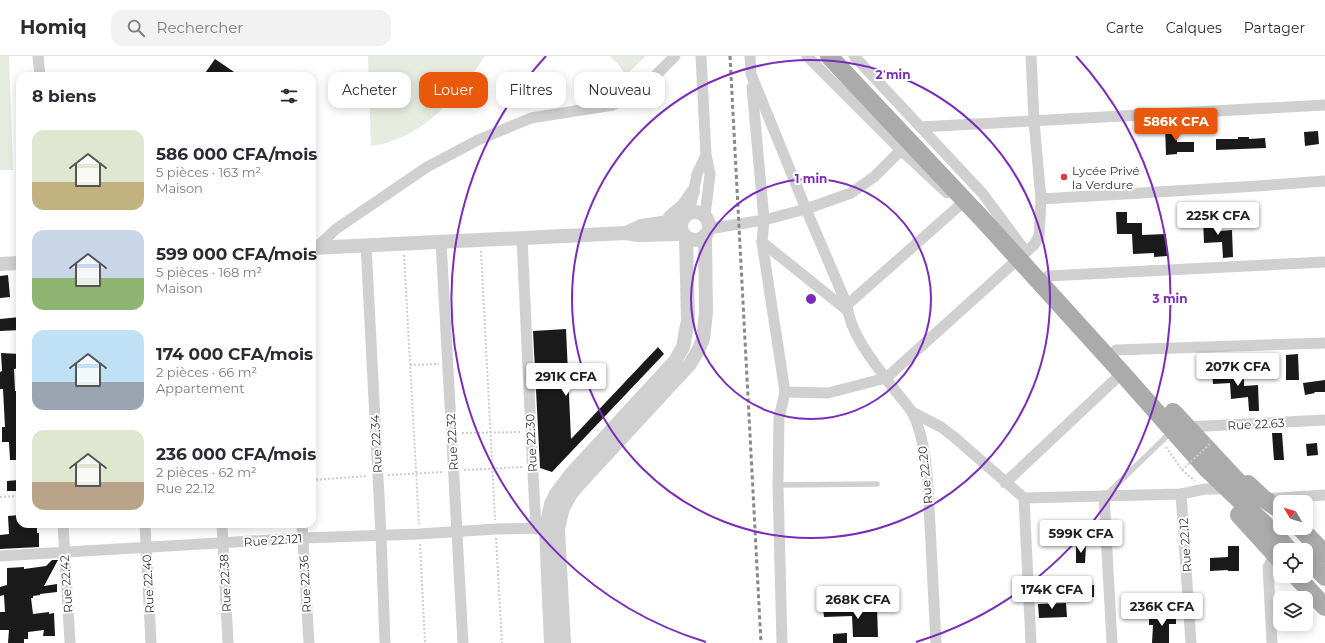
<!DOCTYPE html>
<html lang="fr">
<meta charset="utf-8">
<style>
:root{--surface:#fff;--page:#f2f2f3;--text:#2b2b33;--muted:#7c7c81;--line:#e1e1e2;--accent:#ea580c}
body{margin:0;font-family:Montserrat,sans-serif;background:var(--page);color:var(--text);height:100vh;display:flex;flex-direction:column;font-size:15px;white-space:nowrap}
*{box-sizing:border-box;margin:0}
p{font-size:13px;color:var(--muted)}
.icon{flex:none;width:22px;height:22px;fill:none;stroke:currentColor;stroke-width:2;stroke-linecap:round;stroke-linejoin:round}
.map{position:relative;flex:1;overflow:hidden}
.side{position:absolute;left:16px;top:16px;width:300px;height:456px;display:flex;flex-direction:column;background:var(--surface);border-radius:12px;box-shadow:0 2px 10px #0003}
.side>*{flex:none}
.banner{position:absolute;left:328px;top:16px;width:380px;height:36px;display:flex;gap:8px}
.needle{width:26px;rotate:308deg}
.controls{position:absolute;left:1273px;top:439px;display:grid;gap:8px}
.controls a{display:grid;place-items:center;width:40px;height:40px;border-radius:8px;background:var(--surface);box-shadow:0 2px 10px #0003;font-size:20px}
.price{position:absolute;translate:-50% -34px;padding:0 9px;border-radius:4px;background:#fff;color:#222;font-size:13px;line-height:26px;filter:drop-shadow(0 1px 2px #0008)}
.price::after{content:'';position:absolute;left:50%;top:24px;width:12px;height:9px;margin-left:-6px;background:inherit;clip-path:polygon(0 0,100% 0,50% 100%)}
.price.active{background:var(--accent);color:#fff}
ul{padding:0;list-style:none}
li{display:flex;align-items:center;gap:12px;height:100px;padding:0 16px}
li span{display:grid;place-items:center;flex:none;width:112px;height:80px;border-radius:12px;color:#555}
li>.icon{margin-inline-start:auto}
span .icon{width:48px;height:48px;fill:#fffc;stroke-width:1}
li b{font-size:17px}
h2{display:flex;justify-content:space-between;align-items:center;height:48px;padding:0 16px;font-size:17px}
.pill{padding:0 14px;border-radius:12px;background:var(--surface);box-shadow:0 2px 10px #0003;font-size:14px;line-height:36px}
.pill.active{background:var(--accent);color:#fff}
header{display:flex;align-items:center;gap:24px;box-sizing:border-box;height:56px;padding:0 20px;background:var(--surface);border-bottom:1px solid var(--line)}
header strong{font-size:19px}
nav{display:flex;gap:22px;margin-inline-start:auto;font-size:14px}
.search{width:280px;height:36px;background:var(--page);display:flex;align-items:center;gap:10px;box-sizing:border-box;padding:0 14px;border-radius:12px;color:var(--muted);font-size:15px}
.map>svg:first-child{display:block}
</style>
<header>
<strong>Homiq</strong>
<div class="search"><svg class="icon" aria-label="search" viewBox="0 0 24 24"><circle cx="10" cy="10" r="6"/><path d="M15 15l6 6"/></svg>Rechercher</div>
<nav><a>Carte</a><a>Calques</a><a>Partager</a></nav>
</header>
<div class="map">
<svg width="1325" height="587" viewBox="0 0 1325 587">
<rect width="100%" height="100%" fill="#fff"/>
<g fill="#e6ecdf">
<path d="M 0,0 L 9,0 L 13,114 L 0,114 Z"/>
<path d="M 368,0 L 485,0 C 459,40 421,84 371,90 Z"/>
<path d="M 610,0 L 646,0 L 626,19 L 618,8 Z"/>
</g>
<g fill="#1a1a1a">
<path d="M 215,3 L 240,20 L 203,20 Z"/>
<path d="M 1176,67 L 1177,86 L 1194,86 L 1194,96 L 1177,96 L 1177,98 L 1166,99 L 1165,68 Z"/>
<path d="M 1318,75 L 1319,88 L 1305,90 L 1304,76 Z"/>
<path d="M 1238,81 L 1249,81 L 1249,83 L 1265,82 L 1266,92 L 1216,94 L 1216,83 L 1238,83 Z"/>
<path d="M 1116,156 L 1127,156 L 1127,167 L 1142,167 L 1142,179 L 1166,178 L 1167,200 L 1154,201 L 1154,197 L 1133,198 L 1132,178 L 1117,178 Z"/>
<path d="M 1219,161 L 1219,175 L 1232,174 L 1233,201 L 1223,202 L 1222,186 L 1204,187 L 1203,162 Z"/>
<path d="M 8,219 L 10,241 L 0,242 L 0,220 Z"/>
<path d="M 20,261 L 20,274 L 0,275 L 0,263 Z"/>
<path d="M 566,273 L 571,383 L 658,291 L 664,298 L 552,416 L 540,412 L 533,275 Z"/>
<path d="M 1,297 L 20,298 L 20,312 L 14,313 L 15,335 L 20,335 L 20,404 L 10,404 L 9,386 L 2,386 L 2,371 L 5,371 L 3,333 L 0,333 L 0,316 L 2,315 Z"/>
<path d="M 1298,298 L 1299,324 L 1286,324 L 1286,299 Z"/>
<path d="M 1212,314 L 1223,314 L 1223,316 L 1244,315 L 1244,330 L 1258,329 L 1259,355 L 1249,355 L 1248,341 L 1231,343 L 1230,327 L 1213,328 Z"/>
<path d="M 1325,324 L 1325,336 L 1314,336 L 1315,337 L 1305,339 L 1303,327 Z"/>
<path d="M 1272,377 L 1282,377 L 1284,404 L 1274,404 Z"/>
<path d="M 1317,387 L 1318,399 L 1307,400 L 1306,388 Z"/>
<path d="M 19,424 L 20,435 L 7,435 L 7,425 Z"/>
<path d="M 19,459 L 20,468 L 37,468 L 37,477 L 39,477 L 39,491 L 0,493 L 0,479 L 9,478 L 8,460 Z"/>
<path d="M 1076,489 L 1086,489 L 1085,507 L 1076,507 Z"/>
<path d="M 1228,490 L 1239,490 L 1239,515 L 1228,515 L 1228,514 L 1210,515 L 1210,502 L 1228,501 Z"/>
<path d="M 52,504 L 58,504 L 44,530 L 57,528 L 57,536 L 40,538 L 40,539 L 33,540 L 33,542 L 31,542 L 33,558 L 49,556 L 49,558 L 54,557 L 55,580 L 43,580 L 44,574 L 28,576 L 28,583 L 24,583 L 24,587 L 8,587 L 9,574 L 0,574 L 0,556 L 5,556 L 4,539 L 0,540 L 0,531 L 7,529 L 7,512 L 24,511 L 24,513 L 46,510 Z"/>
<path d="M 1094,529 L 1094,541 L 1070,542 L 1070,530 Z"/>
<path d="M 1066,547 L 1067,561 L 1039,562 L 1038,548 Z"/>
<path d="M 877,551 L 878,581 L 853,581 L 852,560 L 824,561 L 823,552 Z"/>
<path d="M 1176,557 L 1176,568 L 1169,568 L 1169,587 L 1152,587 L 1153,569 L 1149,569 L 1149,558 Z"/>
<path d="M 847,577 L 847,587 L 833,587 L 833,578 Z"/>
</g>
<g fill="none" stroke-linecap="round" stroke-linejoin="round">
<g stroke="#cdcdcd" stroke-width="2" stroke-dasharray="2 2" stroke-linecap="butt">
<path d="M 481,195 L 495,464"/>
<path d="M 404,199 L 419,468"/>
<path d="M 410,309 L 439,308"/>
<path d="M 462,377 L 521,376"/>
<path d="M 1166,391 L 1182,414 L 1195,425"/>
<path d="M 464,414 L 523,411"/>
<path d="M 388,419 L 443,416"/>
<path d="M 312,424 L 367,420"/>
<path d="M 0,441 L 20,440"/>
<path d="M 496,482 L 502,587"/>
<path d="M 420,488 L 425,587"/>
</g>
<g stroke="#d0d0d0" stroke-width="5.5">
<path d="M 778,429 L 877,428"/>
<path d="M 1106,439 L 1172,375"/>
</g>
<g stroke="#d0d0d0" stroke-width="11">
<path d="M 38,0 L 40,20"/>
<path d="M 701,0 L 706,99 L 710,118 L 705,160"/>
<path d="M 750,0 L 751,18 L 806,153 L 847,249 C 850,280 879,313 897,337 C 902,343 908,350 912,356 C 928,386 928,436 930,469 C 932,508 934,548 936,587"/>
<path d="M 807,0 L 901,94 L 947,137"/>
<path d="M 854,0 L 983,138 L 1026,196 L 1034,189 L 1039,180 L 1041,143 L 1034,65 L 1031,0"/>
<path d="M 752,31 L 764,164 L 806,153 L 851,137 L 874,121 L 901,94"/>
<path d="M 920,71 L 1325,49"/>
<path d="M 1041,143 L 1257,130 L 1325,125"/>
<path d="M 689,158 L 697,118 L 706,99"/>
<path d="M 709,173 L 764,164 L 762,186 L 848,255"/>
<path d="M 522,181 L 532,399 L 536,473"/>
<path d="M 441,185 L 463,587"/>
<path d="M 762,186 L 785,336"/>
<path d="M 366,189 L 381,479 L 385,587"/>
<path d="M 316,192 L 336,173 L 427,111 L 478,84 L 531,62 L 613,49 L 641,34 L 675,0"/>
<path d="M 1048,220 L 1325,206"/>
<path d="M 847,249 L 960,149"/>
<path d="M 1116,294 L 1325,287"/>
<path d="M 912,356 L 941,371 L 954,381 L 1024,442 L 1181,438 L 1205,433 L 1217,433"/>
<path d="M 1186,371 L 1325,364"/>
<path d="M 1005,427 L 1122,317"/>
<path d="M 1181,438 L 1191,587"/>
<path d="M 1104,440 L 1112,587"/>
<path d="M 1024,442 L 1031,587"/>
<path d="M 1264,443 L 1325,439"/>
<path d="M 63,468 L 70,587"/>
<path d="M 145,468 L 151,587"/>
<path d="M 222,468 L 228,587"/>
<path d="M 302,468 L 309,587"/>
<path d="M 0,500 L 303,482 L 419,478 L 496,473 L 553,472"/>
<path d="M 782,587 L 778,429 L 779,362 L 785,336 L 828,337 L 886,322 L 1018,203 L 1014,199"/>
<path d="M 1272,587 L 1268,511 L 1275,498"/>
</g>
<g stroke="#d0d0d0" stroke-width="14">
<circle cx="695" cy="170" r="14"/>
<path d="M 670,161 L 684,149 L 693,136"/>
<path d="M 630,175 L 641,170 L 682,164"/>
<path d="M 312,192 L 626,177 L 639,179 L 682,178"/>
<path d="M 0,208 L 20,207"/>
<path d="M 551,587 L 546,472 L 551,448 L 556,438 L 571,418 L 675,305 L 683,291 L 688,264 L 686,182"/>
<path d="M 564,587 L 558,473 L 563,452 L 572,436 L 580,427 L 690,308 L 699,293 L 703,283 L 706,257 L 705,180"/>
</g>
<g stroke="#ababab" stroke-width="18">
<path d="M 829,0 L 986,167 L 1122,317 L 1207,413 L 1273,476 L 1289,494"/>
<path d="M 1173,356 L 1254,443"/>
<path d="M 1248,428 L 1264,443 L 1280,454"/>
<path d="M 1239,459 L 1280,504"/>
<path d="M 1300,472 L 1325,498"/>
<path d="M 1306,500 L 1325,521"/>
<path d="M 1296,520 L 1325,551"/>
</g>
<path stroke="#888" stroke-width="3" stroke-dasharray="4 3" stroke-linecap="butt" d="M 730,0 L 761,587"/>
<path stroke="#cdcdcd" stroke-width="2" stroke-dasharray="2 2" stroke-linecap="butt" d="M 1182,414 L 1211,387"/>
</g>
<g fill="none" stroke="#7b2cbf" stroke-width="2">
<circle cx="811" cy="243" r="120"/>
<circle cx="811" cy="243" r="239"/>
<path d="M706 586A359 359 0 0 1 546 0M1076 0A359 359 0 0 1 916 586"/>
</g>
<circle fill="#e63946" stroke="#fff" stroke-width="1.5" cx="1064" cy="121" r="4"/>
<g text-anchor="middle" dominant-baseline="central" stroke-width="4" stroke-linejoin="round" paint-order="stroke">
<g font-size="12" fill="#333" stroke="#fff" text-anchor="start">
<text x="1072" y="114">Lycée Privé<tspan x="1072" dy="14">la Verdure</tspan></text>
</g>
<g font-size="12" fill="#333" stroke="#fff">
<text transform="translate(1256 368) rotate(-3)">Rue 22.63</text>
<text transform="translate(452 386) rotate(-93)">Rue 22.32</text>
<text transform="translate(531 387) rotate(-93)">Rue 22.30</text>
<text transform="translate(376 388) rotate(-93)">Rue 22.34</text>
<text transform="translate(925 419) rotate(-96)">Rue 22.20</text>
<text transform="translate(273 484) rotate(-4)">Rue 22.121</text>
<text transform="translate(1185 489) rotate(-94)">Rue 22.12</text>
<text transform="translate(225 527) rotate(-93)">Rue 22.38</text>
<text transform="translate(66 528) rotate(-94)">Rue 22.42</text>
<text transform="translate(148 528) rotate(-93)">Rue 22.40</text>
<text transform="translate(305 528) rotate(-93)">Rue 22.36</text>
</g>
</g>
<circle cx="811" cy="243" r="6" fill="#7b2cbf" stroke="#fff" stroke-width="2"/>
<g font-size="12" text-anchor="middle" font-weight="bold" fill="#7b2cbf" stroke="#fff" stroke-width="4" stroke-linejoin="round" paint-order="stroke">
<text x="893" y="23">2 min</text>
<text x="811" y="127">1 min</text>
<text x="1170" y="247">3 min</text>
</g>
</svg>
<div class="controls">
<a><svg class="needle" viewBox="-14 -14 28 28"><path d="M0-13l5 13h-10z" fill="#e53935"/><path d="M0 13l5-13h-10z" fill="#7c7c81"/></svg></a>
<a><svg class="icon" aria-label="locate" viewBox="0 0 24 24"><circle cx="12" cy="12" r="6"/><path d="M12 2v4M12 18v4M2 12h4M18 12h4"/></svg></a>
<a><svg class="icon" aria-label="layers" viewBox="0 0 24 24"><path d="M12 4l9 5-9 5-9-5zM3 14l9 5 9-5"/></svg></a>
</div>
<b class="price active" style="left:1176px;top:86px">586K CFA</b>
<b class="price" style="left:1218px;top:180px">225K CFA</b>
<b class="price" style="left:1238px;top:331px">207K CFA</b>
<b class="price" style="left:566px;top:341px">291K CFA</b>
<b class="price" style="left:1081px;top:498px">599K CFA</b>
<b class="price" style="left:1052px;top:554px">174K CFA</b>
<b class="price" style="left:858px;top:564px">268K CFA</b>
<b class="price" style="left:1162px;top:571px">236K CFA</b>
<div class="banner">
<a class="pill">Acheter</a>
<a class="pill active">Louer</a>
<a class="pill">Filtres</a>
<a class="pill">Nouveau</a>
</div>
<section class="side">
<h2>8 biens<svg class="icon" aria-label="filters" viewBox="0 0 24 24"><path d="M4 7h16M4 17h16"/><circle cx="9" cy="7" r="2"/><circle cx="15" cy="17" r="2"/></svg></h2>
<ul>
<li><span style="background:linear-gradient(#dfe7d0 65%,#c2b280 0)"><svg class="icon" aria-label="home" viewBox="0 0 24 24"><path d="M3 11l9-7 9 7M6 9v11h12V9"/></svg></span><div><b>586 000 CFA/mois</b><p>5 pièces · 163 m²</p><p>Maison</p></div></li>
<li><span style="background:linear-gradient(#c9d6e8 60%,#8fb573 0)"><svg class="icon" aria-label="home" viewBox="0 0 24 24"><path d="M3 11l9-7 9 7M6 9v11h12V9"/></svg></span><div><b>599 000 CFA/mois</b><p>5 pièces · 168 m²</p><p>Maison</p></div></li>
<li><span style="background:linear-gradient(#bfe0f5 65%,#9aa5b1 0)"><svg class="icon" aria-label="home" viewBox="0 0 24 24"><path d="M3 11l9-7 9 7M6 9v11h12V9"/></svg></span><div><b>174 000 CFA/mois</b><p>2 pièces · 66 m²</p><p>Appartement</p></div></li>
<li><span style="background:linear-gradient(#dfe7d0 65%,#b9a48a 0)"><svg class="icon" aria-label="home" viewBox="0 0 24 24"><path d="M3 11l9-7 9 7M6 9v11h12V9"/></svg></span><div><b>236 000 CFA/mois</b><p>2 pièces · 62 m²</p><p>Rue 22.12</p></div></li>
</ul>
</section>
</div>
